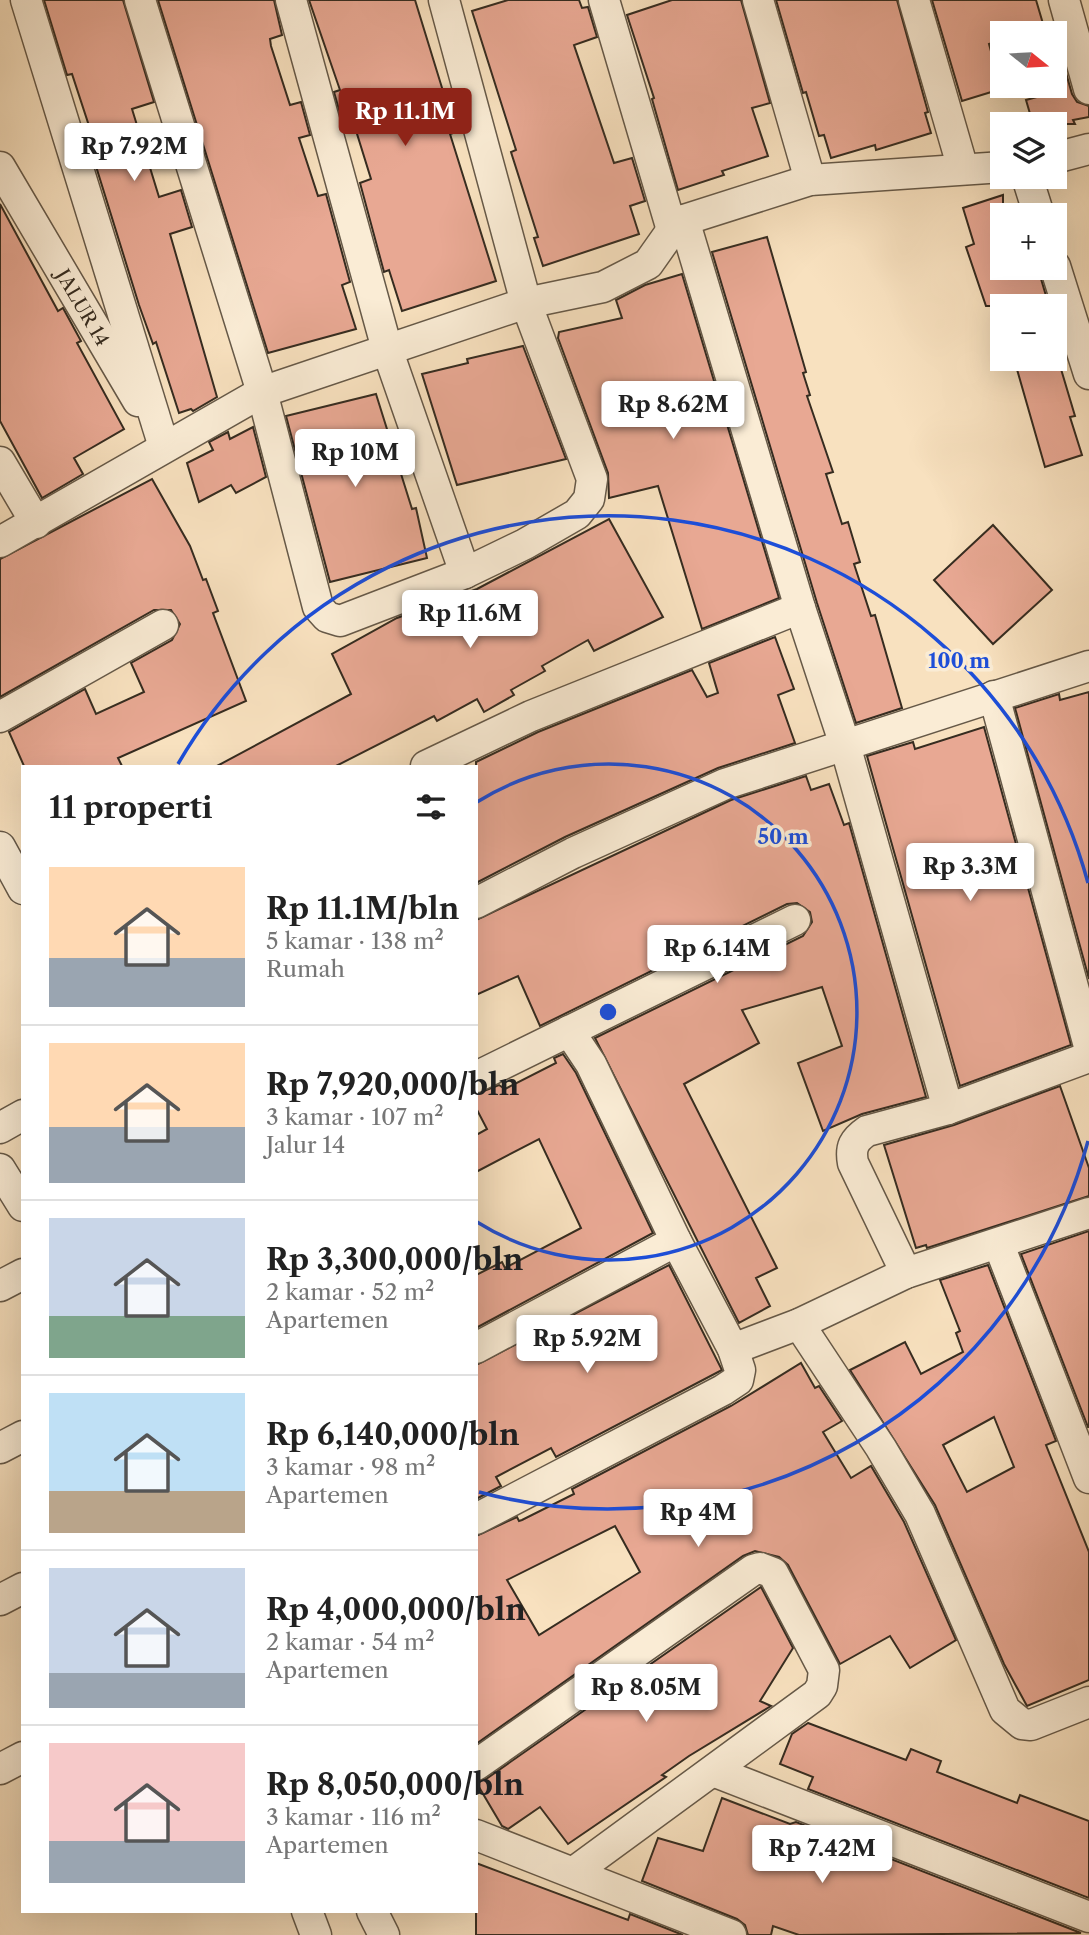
<!DOCTYPE html>
<html lang="id">
<meta charset="utf-8">
<style>
:root{--surface:#fff;--page:#f6f6f6;--text:#222;--muted:#767676;--line:#e0e0e0;--accent:#8f2418}
body{margin:0;font-family:"Libre Caslon Text",serif;background:var(--page);color:var(--text);height:100vh;display:flex;flex-direction:column;font-size:26px;white-space:nowrap}
*{box-sizing:border-box;margin:0}
p{font-size:23px;color:var(--muted)}
.icon{flex:none;width:38px;height:38px;fill:none;stroke:currentColor;stroke-width:2;stroke-linecap:round;stroke-linejoin:round}
.map{position:relative;flex:1;overflow:hidden}
.panel{position:absolute;left:21px;top:765px;width:457px;height:1148px;display:flex;flex-direction:column;background:var(--surface);border-radius:0px;box-shadow:0 7px 28px #0002}
.panel>*{flex:none}
.needle{width:46px;rotate:108deg}
.controls{position:absolute;left:990px;top:21px;display:grid;gap:14px}
.controls a{display:grid;place-items:center;width:77px;height:77px;border-radius:0px;background:var(--surface);box-shadow:0 7px 28px #0002;font-size:35px}
.price{position:absolute;translate:-50% -60px;padding:0 16px;border-radius:7px;background:#fff;color:#222;font-size:23px;line-height:46px;filter:drop-shadow(0 2px 4px #0008)}
.price::after{content:'';position:absolute;left:50%;top:42px;width:21px;height:16px;margin-left:-10px;background:inherit;clip-path:polygon(0 0,100% 0,50% 100%)}
.price.on{background:var(--accent);color:#fff}
ul{padding:0;list-style:none}
li{display:flex;align-items:center;gap:21px;height:175px;padding:0 28px}
li+li{border-top:2px solid var(--line)}
li span{display:grid;place-items:center;flex:none;width:196px;height:140px;border-radius:0px;color:#555}
li>.icon{margin-inline-start:auto}
span .icon{width:84px;height:84px;fill:#fffc;stroke-width:1}
li b{font-size:30px}
h2{display:flex;justify-content:space-between;align-items:center;height:84px;padding:0 28px;font-size:30px}
.map>svg:first-child{display:block}
</style>
<div class="map">
<svg width="1089" height="1935" viewBox="0 0 1089 1935">
<rect width="100%" height="100%" fill="#f8e1bf"/>
<filter id="stains"><feTurbulence type="fractalNoise" baseFrequency=".00286" numOctaves="4"/><feColorMatrix values="0 0 0 0 .2 0 0 0 0 .09 0 0 0 0 .02 0 0 0 .5 -.17"/></filter>
<radialGradient id="worn" r=".72"><stop offset=".6" stop-color="#630" stop-opacity="0"/><stop offset="1" stop-color="#630" stop-opacity=".3"/></radialGradient>
<g fill="#e8a893" stroke="#362c20" stroke-width="2" fill-rule="evenodd">
<path d="M 44,0 L 123,0 L 154,102 L 132,109 L 159,197 L 181,190 L 192,227 L 170,234 L 217,397 L 193,411 L 191,409 L 179,413 L 156,342 L 153,344 L 139,305 L 86,134 L 91,132 L 72,74 L 67,75 Z"/>
<path d="M 158,0 L 274,0 L 282,35 L 270,39 L 271,46 L 290,105 L 301,102 L 310,135 L 299,138 L 318,196 L 326,194 L 350,282 L 342,285 L 356,329 L 268,353 Z"/>
<path d="M 309,0 L 415,0 L 447,104 L 444,105 L 453,133 L 450,134 L 496,281 L 402,311 L 389,270 L 384,272 L 360,183 L 371,179 L 353,121 L 343,124 L 334,92 L 340,90 Z"/>
<path d="M 508,0 L 579,0 L 582,8 L 588,7 L 597,37 L 574,45 L 614,163 L 632,158 L 645,201 L 630,206 L 639,234 L 543,266 L 534,238 L 538,237 L 511,152 L 516,150 L 472,11 Z"/>
<path d="M 672,0 L 741,0 L 770,103 L 752,108 L 768,156 L 722,171 L 724,175 L 678,190 L 652,99 L 654,98 L 627,15 Z"/>
<path d="M 776,0 L 897,0 L 928,112 L 925,113 L 931,133 L 876,150 L 875,145 L 831,158 L 824,135 L 819,136 L 806,92 L 803,93 Z"/>
<path d="M 932,0 L 1036,0 L 1044,27 L 1024,33 L 1003,33 L 1003,40 L 989,44 L 1001,89 L 962,101 Z"/>
<path d="M 1055,34 L 1072,94 L 1077,102 L 1089,106 L 1089,117 L 1073,120 L 1075,124 L 1033,124 L 1026,100 L 1055,92 Z"/>
<path d="M 1003,195 L 1003,268 L 1027,268 L 1029,276 L 1039,272 L 1049,306 L 986,306 L 966,247 L 974,244 L 963,208 Z"/>
<path d="M 0,204 L 58,311 L 63,308 L 81,341 L 77,343 L 124,429 L 74,458 L 83,474 L 42,498 L 0,421 Z"/>
<path d="M 767,237 L 806,372 L 803,373 L 810,395 L 807,396 L 833,472 L 826,474 L 842,524 L 848,522 L 860,562 L 854,564 L 871,616 L 875,615 L 902,708 L 856,723 L 817,603 L 712,252 Z"/>
<path d="M 682,274 L 779,598 L 702,629 L 658,486 L 609,498 L 608,473 L 558,338 L 559,332 L 622,318 L 616,300 L 645,285 Z"/>
<path d="M 523,346 L 566,459 L 457,485 L 422,374 L 468,363 L 467,359 Z"/>
<path d="M 1014,359 L 1058,359 L 1075,416 L 1070,417 L 1082,455 L 1045,467 Z"/>
<path d="M 376,394 L 412,509 L 416,508 L 427,558 L 330,582 L 286,416 Z"/>
<path d="M 253,427 L 266,477 L 236,493 L 231,485 L 199,502 L 187,463 L 213,450 L 209,442 L 228,432 L 230,439 Z"/>
<path d="M 152,479 L 190,546 L 203,580 L 206,579 L 218,611 L 213,613 L 246,701 L 118,758 L 122,766 L 24,766 L 9,732 L 85,689 L 96,714 L 144,692 L 131,663 L 172,640 L 180,624 L 171,610 L 154,610 L 0,697 L 0,559 Z"/>
<path d="M 609,519 L 663,617 L 594,651 L 588,640 L 542,666 L 545,671 L 511,690 L 514,695 L 484,712 L 477,699 L 437,721 L 434,716 L 336,766 L 217,766 L 351,694 L 332,654 L 397,618 L 477,589 Z"/>
<path d="M 993,525 L 1052,590 L 993,644 L 934,580 Z"/>
<path d="M 775,637 L 794,689 L 778,695 L 795,743 L 718,768 L 565,837 L 476,883 L 476,762 L 538,732 L 692,670 L 707,697 L 718,693 L 709,663 Z"/>
<path d="M 1089,692 L 1089,979 L 1015,708 L 1059,694 L 1060,700 Z"/>
<path d="M 984,727 L 1071,1045 L 960,1086 L 867,756 L 913,742 L 915,749 Z"/>
<path d="M 806,776 L 811,790 L 829,784 L 844,825 L 849,823 L 926,1097 L 862,1114 L 823,1131 L 798,1063 L 842,1046 L 822,987 L 742,1010 L 759,1043 L 684,1084 L 777,1268 L 756,1278 L 770,1306 L 739,1323 L 595,1038 L 803,936 L 812,922 L 810,912 L 797,903 L 787,904 L 540,1026 L 518,976 L 476,995 L 476,920 L 731,800 Z"/>
<path d="M 563,1054 L 576,1073 L 653,1233 L 476,1328 L 476,1275 L 502,1262 L 505,1268 L 581,1228 L 539,1139 L 476,1172 L 476,1135 L 487,1129 L 476,1108 L 476,1094 L 499,1085 L 505,1089 L 556,1063 L 554,1058 Z"/>
<path d="M 1060,1086 L 1089,1168 L 1089,1196 L 927,1248 L 926,1245 L 916,1248 L 884,1145 L 954,1125 Z"/>
<path d="M 1089,1231 L 1089,1427 L 1088,1427 L 1021,1254 Z"/>
<path d="M 669,1265 L 722,1370 L 556,1457 L 551,1448 L 496,1477 L 501,1486 L 476,1499 L 476,1365 Z"/>
<path d="M 988,1265 L 1056,1441 L 1046,1445 L 1089,1552 L 1089,1680 L 1027,1706 L 1004,1664 L 935,1505 L 850,1370 L 905,1342 L 921,1374 L 963,1352 L 956,1333 L 960,1331 L 940,1280 ZM 994,1417 L 1014,1467 L 967,1492 L 943,1445 Z"/>
<path d="M 801,1363 L 815,1388 L 819,1386 L 842,1421 L 823,1432 L 851,1478 L 871,1466 L 904,1522 L 956,1640 L 910,1668 L 890,1636 L 840,1664 L 788,1565 L 779,1557 L 755,1551 L 743,1556 L 476,1744 L 476,1536 L 517,1517 L 519,1521 L 522,1520 L 574,1494 L 572,1489 L 731,1406 ZM 615,1526 L 640,1572 L 539,1635 L 507,1580 Z"/>
<path d="M 761,1587 L 793,1648 L 760,1701 L 771,1706 L 689,1756 L 662,1775 L 666,1777 L 568,1844 L 540,1807 L 508,1829 L 502,1826 L 476,1782 L 486,1779 Z"/>
<path d="M 808,1723 L 906,1760 L 911,1749 L 941,1761 L 937,1772 L 1017,1803 L 1020,1795 L 1089,1821 L 1089,1898 L 808,1789 L 813,1777 L 780,1764 L 792,1734 Z"/>
<path d="M 722,1798 L 790,1824 L 796,1822 L 1081,1933 L 799,1935 L 773,1926 L 771,1935 L 748,1935 L 745,1925 L 737,1919 L 642,1881 L 658,1838 L 703,1851 Z"/>
<path d="M 476,1863 L 628,1920 L 630,1914 L 683,1935 L 476,1935 Z"/>
</g>
<g fill="none" stroke-linecap="round" stroke-linejoin="round">
<g stroke="#665948" stroke-width="33">
<g id="street">
<path d="M 26,0 L 164,447"/>
<path d="M 140,0 L 262,392 L 318,607 L 327,617 L 340,621 L 465,573 L 525,544 L 577,514 L 589,499 L 592,479 L 526,303 L 444,0"/>
<path d="M 291,0 L 387,349 L 465,573"/>
<path d="M 604,0 L 672,230"/>
<path d="M 758,0 L 810,180"/>
<path d="M 914,0 L 963,169"/>
<path d="M 1064,0 L 1089,89"/>
<path d="M 1055,158 L 1089,149"/>
<path id="s1" d="M 0,167 L 138,401"/>
<path d="M 1027,177 L 1039,215"/>
<path d="M 684,220 L 800,608 L 845,745 L 948,1109"/>
<path d="M 1055,266 L 1089,374"/>
<path d="M 0,462 L 36,523"/>
<path d="M 0,542 L 262,392 L 526,303 L 603,287 L 648,264 L 672,230 L 684,220 L 810,180 L 1003,167"/>
<path d="M 994,696 L 1089,1046"/>
<path d="M 0,717 L 163,625"/>
<path d="M 426,766 L 531,716 L 800,608"/>
<path d="M 0,847 L 23,889"/>
<path d="M 476,903 L 573,853 L 725,784 L 1089,666"/>
<path d="M 476,1077 L 795,920"/>
<path d="M 0,1128 L 23,1115"/>
<path d="M 0,1169 L 23,1206"/>
<path d="M 999,1245 L 1089,1478"/>
<path d="M 906,1273 L 853,1163 C 850,1147 854,1140 867,1131 L 948,1109 L 1089,1057"/>
<path d="M 0,1286 L 23,1274"/>
<path d="M 799,1324 L 881,1448 L 920,1514 L 1005,1710 L 1022,1724 L 1031,1725 L 1089,1702"/>
<path d="M 476,1348 L 676,1241"/>
<path d="M 733,1349 L 799,1324 L 906,1273 L 1089,1213"/>
<path d="M 0,1448 L 23,1436"/>
<path d="M 476,1519 L 723,1390 L 738,1380 L 740,1370 L 733,1349 L 676,1241 L 591,1064 L 569,1031"/>
<path d="M 0,1600 L 23,1588"/>
<path d="M 476,1765 L 753,1570 L 760,1568 L 773,1573 L 824,1670 L 822,1686 L 817,1694 L 574,1872"/>
<path d="M 0,1769 L 23,1757"/>
<path d="M 713,1771 L 1089,1917"/>
<path d="M 476,1835 L 731,1935"/>
<path d="M 307,1911 L 316,1935"/>
<path d="M 372,1911 L 384,1935"/>
</g>
</g>
<use href="#street" stroke="#faecd5" stroke-width="30"/>
</g>
<g fill="none" stroke="#1d4ed8" stroke-width="3.5">
<path d="M477 802A248 248 0 1 1 477 1222"/>
<path d="M1088 1141A497 497 0 0 1 479 1492M178 764A497 497 0 0 1 1088 883"/>
</g>
<g text-anchor="middle" dominant-baseline="central" stroke-width="7" stroke-linejoin="round" paint-order="stroke">
<g font-size="19" fill="#362c20" stroke="#faecd5">
<text stroke="none"><textPath href="#s1" startOffset="163">JALUR 14</textPath></text>
</g>
</g>
<circle cx="608" cy="1012" r="10" fill="#1d4ed8" stroke="#faecd5" stroke-width="3.5"/>
<g font-size="21" text-anchor="middle" font-weight="bold" fill="#1d4ed8" stroke="#faecd5" stroke-width="7" stroke-linejoin="round" paint-order="stroke">
<text x="959" y="668">100 m</text>
<text x="783" y="844">50 m</text>
</g>
<rect width="100%" height="100%" filter="url(#stains)"/>
<rect width="100%" height="100%" fill="url(#worn)"/>
</svg>
<div class="controls">
<a><svg class="needle" viewBox="-14 -14 28 28"><path d="M0-13l5 13h-10z" fill="#e53935"/><path d="M0 13l5-13h-10z" fill="#767676"/></svg></a>
<a><svg class="icon" aria-label="layers" viewBox="0 0 24 24"><path d="M12 4l9 5-9 5-9-5zM3 14l9 5 9-5"/></svg></a>
<a>+</a>
<a>−</a>
</div>
<b class="price on" style="left:405px;top:148px">Rp 11.1M</b>
<b class="price" style="left:134px;top:183px">Rp 7.92M</b>
<b class="price" style="left:673px;top:441px">Rp 8.62M</b>
<b class="price" style="left:355px;top:489px">Rp 10M</b>
<b class="price" style="left:470px;top:650px">Rp 11.6M</b>
<b class="price" style="left:970px;top:903px">Rp 3.3M</b>
<b class="price" style="left:717px;top:985px">Rp 6.14M</b>
<b class="price" style="left:587px;top:1375px">Rp 5.92M</b>
<b class="price" style="left:698px;top:1549px">Rp 4M</b>
<b class="price" style="left:646px;top:1724px">Rp 8.05M</b>
<b class="price" style="left:822px;top:1885px">Rp 7.42M</b>
<section class="panel">
<h2>11 properti<svg class="icon" aria-label="filters" viewBox="0 0 24 24"><path d="M4 7h16M4 17h16"/><circle cx="9" cy="7" r="2"/><circle cx="15" cy="17" r="2"/></svg></h2>
<ul>
<li><span style="background:linear-gradient(#ffd9b3 65%,#9aa5b1 0)"><svg class="icon" aria-label="home" viewBox="0 0 24 24"><path d="M3 11l9-7 9 7M6 9v11h12V9"/></svg></span><div><b>Rp 11.1M/bln</b><p>5 kamar · 138 m²</p><p>Rumah</p></div></li>
<li><span style="background:linear-gradient(#ffd9b3 60%,#9aa5b1 0)"><svg class="icon" aria-label="home" viewBox="0 0 24 24"><path d="M3 11l9-7 9 7M6 9v11h12V9"/></svg></span><div><b>Rp 7,920,000/bln</b><p>3 kamar · 107 m²</p><p>Jalur 14</p></div></li>
<li><span style="background:linear-gradient(#c9d6e8 70%,#7fa58c 0)"><svg class="icon" aria-label="home" viewBox="0 0 24 24"><path d="M3 11l9-7 9 7M6 9v11h12V9"/></svg></span><div><b>Rp 3,300,000/bln</b><p>2 kamar · 52 m²</p><p>Apartemen</p></div></li>
<li><span style="background:linear-gradient(#bfe0f5 70%,#b9a48a 0)"><svg class="icon" aria-label="home" viewBox="0 0 24 24"><path d="M3 11l9-7 9 7M6 9v11h12V9"/></svg></span><div><b>Rp 6,140,000/bln</b><p>3 kamar · 98 m²</p><p>Apartemen</p></div></li>
<li><span style="background:linear-gradient(#c9d6e8 75%,#9aa5b1 0)"><svg class="icon" aria-label="home" viewBox="0 0 24 24"><path d="M3 11l9-7 9 7M6 9v11h12V9"/></svg></span><div><b>Rp 4,000,000/bln</b><p>2 kamar · 54 m²</p><p>Apartemen</p></div></li>
<li><span style="background:linear-gradient(#f6c9c9 70%,#9aa5b1 0)"><svg class="icon" aria-label="home" viewBox="0 0 24 24"><path d="M3 11l9-7 9 7M6 9v11h12V9"/></svg></span><div><b>Rp 8,050,000/bln</b><p>3 kamar · 116 m²</p><p>Apartemen</p></div></li>
</ul>
</section>
</div>
